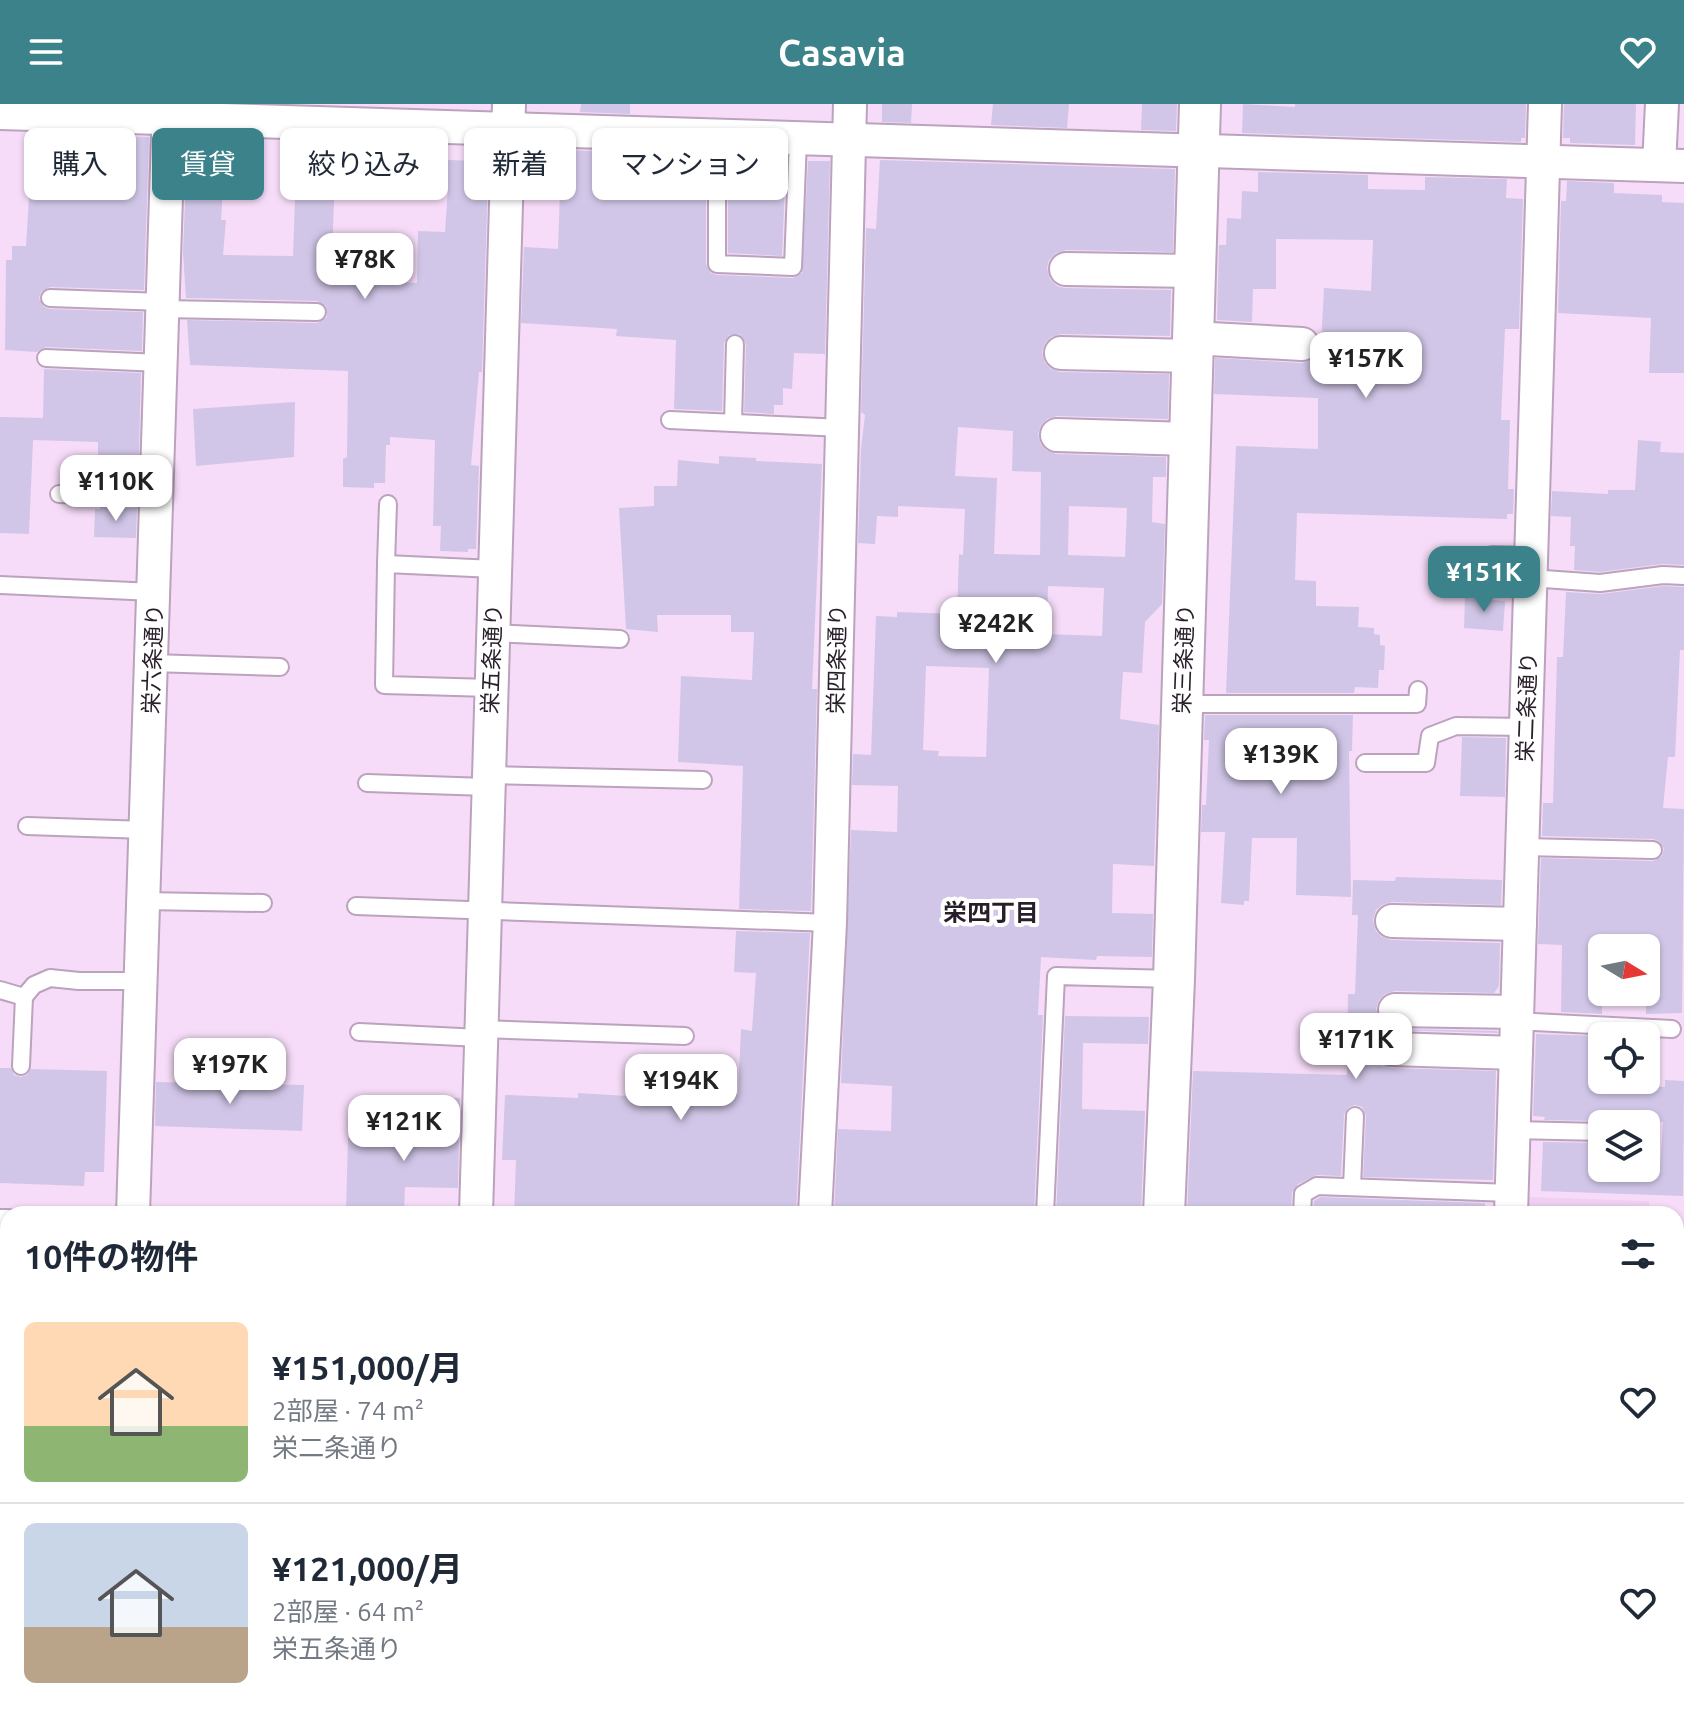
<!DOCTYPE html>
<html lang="ja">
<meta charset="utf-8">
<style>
:root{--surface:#fff;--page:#f2f2f3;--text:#1f2937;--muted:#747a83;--line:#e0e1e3;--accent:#3b828b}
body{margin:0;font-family:Ubuntu,"Noto Sans JP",sans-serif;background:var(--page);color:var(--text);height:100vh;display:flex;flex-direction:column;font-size:30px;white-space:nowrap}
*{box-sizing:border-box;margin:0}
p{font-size:26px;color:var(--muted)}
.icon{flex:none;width:44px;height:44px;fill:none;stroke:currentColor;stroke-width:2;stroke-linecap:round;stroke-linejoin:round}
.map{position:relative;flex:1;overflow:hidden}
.sheet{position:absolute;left:0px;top:1102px;width:1684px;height:514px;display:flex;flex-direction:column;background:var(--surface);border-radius:24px 24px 0 0;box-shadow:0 2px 6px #0004}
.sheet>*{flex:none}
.hud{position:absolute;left:24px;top:24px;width:800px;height:72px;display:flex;gap:16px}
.needle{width:52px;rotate:100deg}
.controls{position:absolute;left:1588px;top:830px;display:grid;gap:16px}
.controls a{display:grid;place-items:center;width:72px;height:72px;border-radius:12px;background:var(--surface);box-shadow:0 2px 6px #0004;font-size:40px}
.price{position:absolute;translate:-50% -68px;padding:0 18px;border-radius:16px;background:#fff;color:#222;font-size:26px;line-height:52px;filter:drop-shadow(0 2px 4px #0008)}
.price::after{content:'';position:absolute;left:50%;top:48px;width:24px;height:18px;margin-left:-12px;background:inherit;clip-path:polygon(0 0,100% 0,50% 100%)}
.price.current{background:var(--accent);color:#fff}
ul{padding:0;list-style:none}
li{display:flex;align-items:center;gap:24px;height:200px;padding:0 24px}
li+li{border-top:2px solid var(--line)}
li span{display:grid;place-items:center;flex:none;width:224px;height:160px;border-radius:12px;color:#555}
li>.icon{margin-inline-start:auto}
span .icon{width:96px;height:96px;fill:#fffc;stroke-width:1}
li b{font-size:34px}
h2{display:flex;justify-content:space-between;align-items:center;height:96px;padding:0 24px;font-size:34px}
.tag{padding:0 28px;border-radius:12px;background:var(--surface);box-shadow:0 2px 6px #0004;font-size:28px;line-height:72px}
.tag.current{background:var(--accent);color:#fff}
header{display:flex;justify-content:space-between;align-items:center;height:104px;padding:0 24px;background:var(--accent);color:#fff;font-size:36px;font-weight:700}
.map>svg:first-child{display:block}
</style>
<header><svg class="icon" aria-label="menu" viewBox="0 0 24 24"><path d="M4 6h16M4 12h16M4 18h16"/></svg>Casavia<svg class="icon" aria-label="heart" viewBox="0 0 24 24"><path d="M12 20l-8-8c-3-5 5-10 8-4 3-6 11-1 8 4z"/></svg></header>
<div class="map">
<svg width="1684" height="1615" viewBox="0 0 1684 1615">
<rect width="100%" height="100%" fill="#f6dcf8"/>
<g fill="#f0d0f2">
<path d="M 1521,1093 L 1649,1097 L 1649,1110 L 1521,1110 Z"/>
<path d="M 1676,1207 L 1684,1208 L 1684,1584 L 1676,1584 Z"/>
</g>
<g fill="#d1c6e7" fill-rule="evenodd">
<path d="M 581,0 L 630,0 L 630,10 L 580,8 Z"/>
<path d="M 882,0 L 912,0 L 911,19 L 882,18 Z"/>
<path d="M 993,0 L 1069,0 L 1067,24 L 991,21 Z"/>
<path d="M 1142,0 L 1177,0 L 1176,27 L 1141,26 Z"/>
<path d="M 1243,0 L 1295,3 L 1295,0 L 1526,0 L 1525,34 L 1521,34 L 1521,38 L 1242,29 Z"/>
<path d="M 1564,0 L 1636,0 L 1635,41 L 1570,39 L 1570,34 L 1563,34 Z"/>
<path d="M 33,29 L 149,33 L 144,186 L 50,183 L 41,188 L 39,194 L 44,203 L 50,205 L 143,208 L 142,247 L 46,243 L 37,248 L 5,246 L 6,156 L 12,156 L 12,142 L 26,142 Z"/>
<path d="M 297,37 L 425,41 L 424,55 L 475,57 L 475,43 L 489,43 L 482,268 L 479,268 L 471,361 L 479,362 L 476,445 L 468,445 L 468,448 L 440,447 L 441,422 L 433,422 L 435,336 L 390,333 L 390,341 L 386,341 L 385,379 L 374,379 L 374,384 L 343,383 L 343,355 L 347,353 L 348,267 L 190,261 L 187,216 L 317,219 L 327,213 L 326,202 L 317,197 L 186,194 L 183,149 L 187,46 L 225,49 L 221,116 L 226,116 L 223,151 L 293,152 ZM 335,72 L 392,74 L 392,81 L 448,83 L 445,128 L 418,127 L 417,179 L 372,177 L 373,153 L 332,151 Z"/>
<path d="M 527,45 L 628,48 L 627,62 L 679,64 L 679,49 L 706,50 L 706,160 L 711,169 L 717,171 L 793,174 L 802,169 L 808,57 L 830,57 L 825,250 L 794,249 L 792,285 L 783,284 L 783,301 L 774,301 L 774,310 L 744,308 L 746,240 L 740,230 L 729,231 L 724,239 L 722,307 L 674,305 L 676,236 L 616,232 L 617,225 L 521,219 L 524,143 L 558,145 L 560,87 L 525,86 Z"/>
<path d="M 728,51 L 783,53 L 783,57 L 786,57 L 782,152 L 728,149 Z"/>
<path d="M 880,56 L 1175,65 L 1173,148 L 1066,146 L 1056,149 L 1049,156 L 1047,164 L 1050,175 L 1057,182 L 1065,184 L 1171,186 L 1170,232 L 1061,230 L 1051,233 L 1045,239 L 1042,248 L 1045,259 L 1051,265 L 1060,268 L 1169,270 L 1168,315 L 1057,312 L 1047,315 L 1041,322 L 1038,330 L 1041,341 L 1048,347 L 1056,350 L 1166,353 L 1166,373 L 1153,373 L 1152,418 L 1165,420 L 1162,500 L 1145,518 L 1142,569 L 1123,568 L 1120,615 L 1159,621 L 1154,762 L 1113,760 L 1112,809 L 1153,810 L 1152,853 L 1097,852 L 1096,856 L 1041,853 L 1038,911 L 1043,911 L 1034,1110 L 834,1110 L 838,1025 L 891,1027 L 892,982 L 841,979 L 851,726 L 897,728 L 898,682 L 852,681 L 853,650 L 871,651 L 876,512 L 897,513 L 897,508 L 957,510 L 959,450 L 963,451 L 965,405 L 898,402 L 898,413 L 877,412 L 875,440 L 858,439 L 861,345 L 865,311 L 861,308 L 866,124 L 876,125 ZM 958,323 L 1013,327 L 1012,367 L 1041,368 L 1040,451 L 994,450 L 997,374 L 955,372 ZM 1069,402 L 1127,404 L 1125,453 L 1068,451 ZM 1048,482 L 1104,484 L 1102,532 L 1047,530 ZM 926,562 L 989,564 L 986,653 L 938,652 L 939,647 L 923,646 Z"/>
<path d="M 1258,68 L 1368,71 L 1368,85 L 1425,86 L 1425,73 L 1507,75 L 1506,94 L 1523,95 L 1519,225 L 1505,225 L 1501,316 L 1510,316 L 1508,385 L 1514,385 L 1513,410 L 1507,410 L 1507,415 L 1297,409 L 1295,476 L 1316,477 L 1316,502 L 1359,503 L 1358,523 L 1374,524 L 1374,530 L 1380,531 L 1380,541 L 1385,542 L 1384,566 L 1379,566 L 1378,584 L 1355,583 L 1354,589 L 1226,589 L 1236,342 L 1318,345 L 1318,294 L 1214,290 L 1215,254 L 1301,259 L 1310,257 L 1317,251 L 1321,242 L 1324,184 L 1371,187 L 1373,136 L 1276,135 L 1276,185 L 1253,185 L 1252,218 L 1217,216 L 1219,141 L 1226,141 L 1227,114 L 1241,115 L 1242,87 L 1258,88 Z"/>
<path d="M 1567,77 L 1614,79 L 1614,89 L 1662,91 L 1662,98 L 1684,99 L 1684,269 L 1649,269 L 1651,214 L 1558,209 L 1561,97 L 1566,97 Z"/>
<path d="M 44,265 L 141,269 L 138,382 L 101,381 L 102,353 L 98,353 L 98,338 L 33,336 L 29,430 L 0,429 L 0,313 L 43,314 Z"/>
<path d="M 295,298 L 294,353 L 196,362 L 193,305 Z"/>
<path d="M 1638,336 L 1661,338 L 1660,348 L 1684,349 L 1684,461 L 1662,460 L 1600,468 L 1574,466 L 1575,442 L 1570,442 L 1571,413 L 1551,412 L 1552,387 L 1608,390 L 1608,386 L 1635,386 Z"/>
<path d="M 719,352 L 756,354 L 756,357 L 822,360 L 812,585 L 817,585 L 811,807 L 739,805 L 743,662 L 678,658 L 681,572 L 752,576 L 754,528 L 731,528 L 731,511 L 657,511 L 658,528 L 626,525 L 619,404 L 654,402 L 654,382 L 677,382 L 678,356 L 719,360 Z"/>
<path d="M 100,403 L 137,404 L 136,434 L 94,433 L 95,405 L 100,405 Z"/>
<path d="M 1663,482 L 1684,483 L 1684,546 L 1680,546 L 1675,653 L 1668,653 L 1663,704 L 1684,705 L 1682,909 L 1646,910 L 1646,844 L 1602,844 L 1602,910 L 1561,908 L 1562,841 L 1538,840 L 1541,754 L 1653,757 L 1662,752 L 1664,745 L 1659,737 L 1653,735 L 1542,732 L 1543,699 L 1553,699 L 1557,553 L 1563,553 L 1566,488 L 1601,490 Z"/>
<path d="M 1465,494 L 1505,497 L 1503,527 L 1464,524 Z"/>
<path d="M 1205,611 L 1353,611 L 1352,647 L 1349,647 L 1351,793 L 1296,791 L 1297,734 L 1252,734 L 1249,797 L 1244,797 L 1244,801 L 1221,799 L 1225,728 L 1201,728 L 1202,701 L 1206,701 L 1209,636 L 1204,636 Z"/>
<path d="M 1462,633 L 1506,634 L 1505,693 L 1460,692 Z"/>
<path d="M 1396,773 L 1502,776 L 1501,801 L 1392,798 L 1382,801 L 1376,806 L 1373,816 L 1376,827 L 1382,833 L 1391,836 L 1500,839 L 1499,882 L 1494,889 L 1395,887 L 1385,890 L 1379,896 L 1376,905 L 1379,916 L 1385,922 L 1394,925 L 1497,927 L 1498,929 L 1392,926 L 1382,929 L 1376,934 L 1373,945 L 1376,955 L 1381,961 L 1391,964 L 1496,967 L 1493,1076 L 1363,1073 L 1366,1012 L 1362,1003 L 1355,1001 L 1349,1003 L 1344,1011 L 1341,1072 L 1317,1071 L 1298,1080 L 1292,1089 L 1291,1110 L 1187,1110 L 1193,967 L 1347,971 L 1348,890 L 1355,890 L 1358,811 L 1352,811 L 1353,776 L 1395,777 Z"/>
<path d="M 736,827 L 810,829 L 796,1110 L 514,1110 L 516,1056 L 502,1056 L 505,991 L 578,994 L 578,989 L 725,998 L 726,989 L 738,990 L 741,925 L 752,927 L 756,869 L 734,868 Z"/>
<path d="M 1065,912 L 1149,913 L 1148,940 L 1083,939 L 1082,1005 L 1145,1007 L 1141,1110 L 1056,1110 Z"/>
<path d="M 1536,930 L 1602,932 L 1602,976 L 1652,976 L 1652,982 L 1665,983 L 1665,976 L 1684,977 L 1683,1092 L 1541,1087 L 1543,1038 L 1599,1039 L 1598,1064 L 1660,1064 L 1663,1018 L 1606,1014 L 1600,1017 L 1544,1016 L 1545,1013 L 1533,1012 Z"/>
<path d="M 0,964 L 11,964 L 14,971 L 21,973 L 27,971 L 31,965 L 107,967 L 104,1068 L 85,1068 L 84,1082 L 0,1079 Z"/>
<path d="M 156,978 L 304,981 L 302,1027 L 155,1022 Z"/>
<path d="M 430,994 L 460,994 L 458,1084 L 405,1083 L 404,1109 L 346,1107 L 348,1034 L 429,1037 Z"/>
<path d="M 1320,1093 L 1485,1099 L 1485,1110 L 1313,1110 L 1314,1097 Z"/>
</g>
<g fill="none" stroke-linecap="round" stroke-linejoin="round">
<g stroke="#bba2bd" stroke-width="20">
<g id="service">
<path d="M 717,33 L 717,160 L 793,163 L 798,35"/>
<path d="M 50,194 L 163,198"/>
<path d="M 163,205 L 317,208"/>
<path d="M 46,254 L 161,259"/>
<path d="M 670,316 L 842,324"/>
<path d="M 733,319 L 735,240"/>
<path d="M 59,390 L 157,394"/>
<path d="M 1492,451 L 1531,452"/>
<path d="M 386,460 L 388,400"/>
<path d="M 1530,474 L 1600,479 L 1663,471 L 1684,472"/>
<path d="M 0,481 L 154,488"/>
<path d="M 492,529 L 620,535"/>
<path d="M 151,559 L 280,563"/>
<path d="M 491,584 L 384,581 L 386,460 L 494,465"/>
<path d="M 1182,600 L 1417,600 L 1418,586"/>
<path d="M 1365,659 L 1426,659 L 1430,632 L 1456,622 L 1526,623"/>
<path d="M 488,671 L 703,676"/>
<path d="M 367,679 L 487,683"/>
<path d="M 27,722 L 146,726"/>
<path d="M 1519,743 L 1653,746"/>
<path d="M 144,797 L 263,799"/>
<path d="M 356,802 L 830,819"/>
<path d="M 0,886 L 24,893"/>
<path d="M 1516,917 L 1672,925"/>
<path d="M 480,925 L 685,932"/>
<path d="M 359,928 L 480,934"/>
<path d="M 21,962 L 24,893 L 34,881 L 50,874 L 79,877 L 140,877"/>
<path d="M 1513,1026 L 1602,1028"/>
<path d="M 1646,1029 L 1649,1029"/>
<path d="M 1352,1083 L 1355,1012"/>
<path d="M 1045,1110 L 1056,872 L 1173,875"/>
<path d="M 1302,1110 L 1303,1090 L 1317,1082 L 1511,1089"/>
<path d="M 1676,1240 L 1684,1240"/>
<path d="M 1676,1402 L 1684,1402"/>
<path d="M 0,1580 L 8,1581"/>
<path d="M 1010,1615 L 1011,1608"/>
</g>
</g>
<g stroke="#bba2bd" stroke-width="36">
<g id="minor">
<path d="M 0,9 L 1684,62"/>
<path d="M 1659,61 L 1662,0"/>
<path d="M 1066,165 L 1194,167"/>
<path d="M 1192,234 L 1302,240"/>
<path d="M 1061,249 L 1192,252"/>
<path d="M 1057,331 L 1189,335"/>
<path d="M 1392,817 L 1520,820"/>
<path d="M 1395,906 L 1517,908"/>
<path d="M 1392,945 L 1516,949"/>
<path d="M 133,1110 L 169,0"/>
<path d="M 476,1110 L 509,0"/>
<path d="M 815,1110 L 830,819 L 850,0"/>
<path d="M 1511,1110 L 1545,0"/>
<path d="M 121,1615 L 121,1608"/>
<path d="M 459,1615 L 460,1608"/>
<path d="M 798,1615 L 798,1608"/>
</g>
</g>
<g stroke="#bba2bd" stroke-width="44">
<g id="tertiary">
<path d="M 1164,1110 L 1174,875 L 1200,0"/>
<path d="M 0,1126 L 8,1126"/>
<path d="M 1147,1615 L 1147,1608"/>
</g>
</g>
<g stroke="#bba2bd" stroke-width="48">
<path id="secondary" d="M 1676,1179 L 1684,1179"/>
</g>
<use href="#service" stroke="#fff" stroke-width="16"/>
<use href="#minor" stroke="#fff" stroke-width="32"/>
<use href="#tertiary" stroke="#fff" stroke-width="40"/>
<use href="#secondary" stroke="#fff" stroke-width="44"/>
</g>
<g text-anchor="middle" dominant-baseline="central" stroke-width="8" stroke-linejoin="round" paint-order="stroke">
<g font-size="22" fill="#281e29" stroke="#fff">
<text transform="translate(152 555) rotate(-88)">栄六条通り</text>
<text transform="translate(491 555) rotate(-88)">栄五条通り</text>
<text transform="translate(836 555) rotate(-89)">栄四条通り</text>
<text transform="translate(1183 555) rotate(-88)">栄三条通り</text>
<text transform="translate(1526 603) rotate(-88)">栄二条通り</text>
</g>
<g font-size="24" font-weight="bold" fill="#281e29" stroke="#fff">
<text x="991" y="808">栄四丁目</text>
</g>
</g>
</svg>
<div class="controls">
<a><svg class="needle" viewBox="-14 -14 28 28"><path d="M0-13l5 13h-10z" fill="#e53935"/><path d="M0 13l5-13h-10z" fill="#747a83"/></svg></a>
<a><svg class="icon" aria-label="locate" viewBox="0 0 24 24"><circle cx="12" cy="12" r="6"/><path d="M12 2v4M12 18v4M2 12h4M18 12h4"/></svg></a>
<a><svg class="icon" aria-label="layers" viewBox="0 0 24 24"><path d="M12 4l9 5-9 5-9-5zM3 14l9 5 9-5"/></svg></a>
</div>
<b class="price" style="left:365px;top:197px">¥78K</b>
<b class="price" style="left:1366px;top:296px">¥157K</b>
<b class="price" style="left:116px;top:419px">¥110K</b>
<b class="price current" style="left:1484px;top:510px">¥151K</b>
<b class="price" style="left:996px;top:561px">¥242K</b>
<b class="price" style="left:1281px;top:692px">¥139K</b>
<b class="price" style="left:1356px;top:977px">¥171K</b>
<b class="price" style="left:230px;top:1002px">¥197K</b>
<b class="price" style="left:681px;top:1018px">¥194K</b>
<b class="price" style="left:404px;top:1059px">¥121K</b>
<div class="hud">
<a class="tag">購入</a>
<a class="tag current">賃貸</a>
<a class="tag">絞り込み</a>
<a class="tag">新着</a>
<a class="tag">マンション</a>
</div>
<section class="sheet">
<h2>10件の物件<svg class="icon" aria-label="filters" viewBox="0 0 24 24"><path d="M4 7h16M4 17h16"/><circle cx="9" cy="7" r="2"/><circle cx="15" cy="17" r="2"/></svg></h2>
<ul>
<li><span style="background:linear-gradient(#ffd9b3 65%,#8fb573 0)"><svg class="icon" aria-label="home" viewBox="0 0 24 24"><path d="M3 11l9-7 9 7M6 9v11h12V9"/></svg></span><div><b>¥151,000/月</b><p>2部屋 · 74 m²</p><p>栄二条通り</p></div><svg class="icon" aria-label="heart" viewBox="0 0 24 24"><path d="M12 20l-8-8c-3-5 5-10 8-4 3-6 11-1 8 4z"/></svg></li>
<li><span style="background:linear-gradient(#c9d6e8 65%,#b9a48a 0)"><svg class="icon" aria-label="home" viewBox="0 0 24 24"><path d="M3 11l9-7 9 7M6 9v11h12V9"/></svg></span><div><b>¥121,000/月</b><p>2部屋 · 64 m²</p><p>栄五条通り</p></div><svg class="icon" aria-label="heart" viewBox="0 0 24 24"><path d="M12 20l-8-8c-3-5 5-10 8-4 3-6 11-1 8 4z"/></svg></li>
</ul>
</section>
</div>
